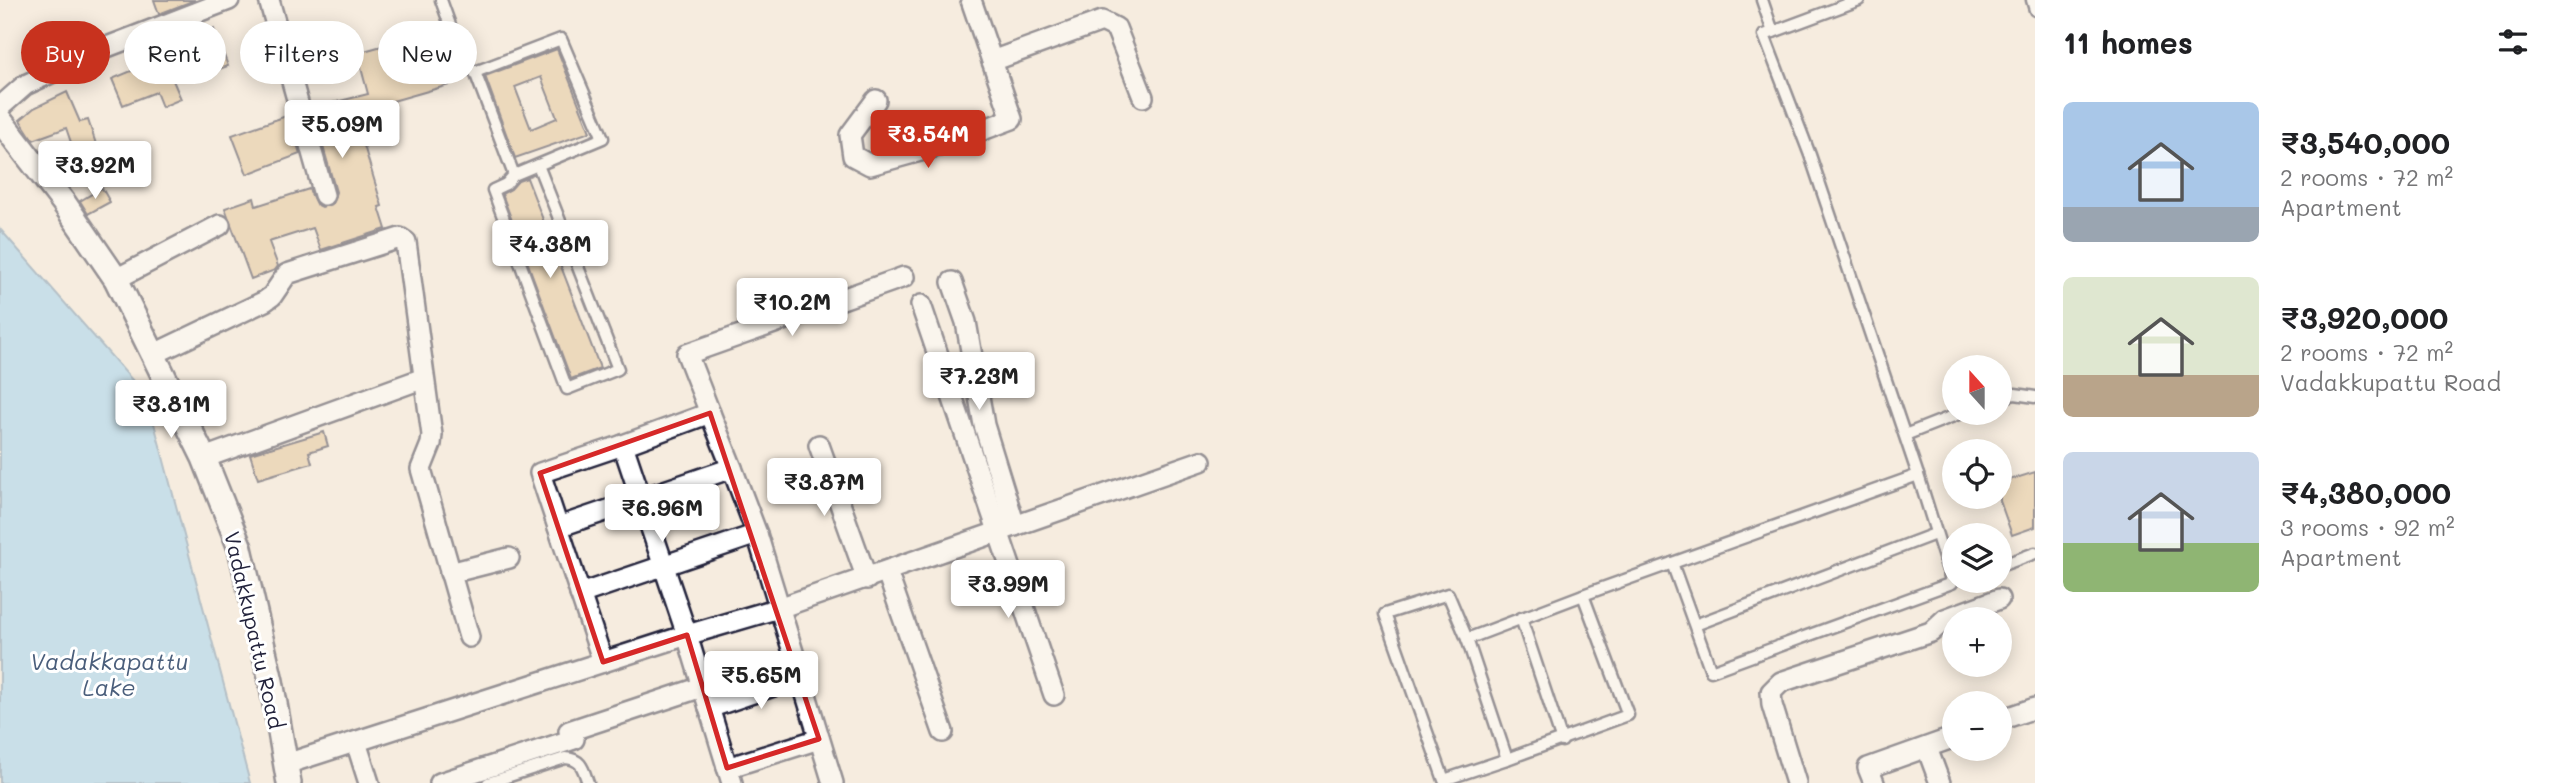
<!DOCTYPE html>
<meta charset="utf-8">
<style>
:root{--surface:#fff;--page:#f2f2f2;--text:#202124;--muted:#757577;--accent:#c8321e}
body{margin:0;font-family:Mali,sans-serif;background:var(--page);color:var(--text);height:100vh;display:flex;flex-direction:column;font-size:26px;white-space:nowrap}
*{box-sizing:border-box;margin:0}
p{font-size:23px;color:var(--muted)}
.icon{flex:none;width:38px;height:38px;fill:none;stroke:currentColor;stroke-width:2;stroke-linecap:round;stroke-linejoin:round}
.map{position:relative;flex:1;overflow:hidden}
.side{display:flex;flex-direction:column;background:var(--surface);width:525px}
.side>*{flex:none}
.hud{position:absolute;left:21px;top:21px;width:665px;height:63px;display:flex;gap:14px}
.needle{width:46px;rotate:339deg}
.fabs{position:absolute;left:1942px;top:355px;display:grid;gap:14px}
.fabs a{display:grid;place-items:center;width:70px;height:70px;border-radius:50%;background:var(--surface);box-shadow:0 4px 18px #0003;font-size:35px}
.price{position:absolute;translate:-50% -60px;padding:0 16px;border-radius:7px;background:#fff;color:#222;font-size:23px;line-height:46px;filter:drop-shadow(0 2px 4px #0008)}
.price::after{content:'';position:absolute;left:50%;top:42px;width:21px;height:16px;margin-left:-10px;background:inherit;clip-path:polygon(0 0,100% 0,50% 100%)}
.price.active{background:var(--accent);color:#fff}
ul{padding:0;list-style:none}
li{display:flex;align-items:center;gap:21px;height:175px;padding:0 28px}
li span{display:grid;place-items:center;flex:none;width:196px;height:140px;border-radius:10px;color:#555}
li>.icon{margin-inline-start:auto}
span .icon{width:84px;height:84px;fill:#fffc;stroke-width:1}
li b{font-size:30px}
h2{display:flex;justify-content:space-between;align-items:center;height:84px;padding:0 28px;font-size:30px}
.chip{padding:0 24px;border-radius:32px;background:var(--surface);box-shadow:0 4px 18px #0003;font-size:24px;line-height:63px}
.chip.active{background:var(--accent);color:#fff}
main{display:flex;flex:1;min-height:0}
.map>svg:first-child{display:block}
</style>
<main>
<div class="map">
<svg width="2035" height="783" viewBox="0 0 2035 783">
<rect width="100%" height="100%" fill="#f6ecdf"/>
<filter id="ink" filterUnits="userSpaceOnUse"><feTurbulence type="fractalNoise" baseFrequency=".0143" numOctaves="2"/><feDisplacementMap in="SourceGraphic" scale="14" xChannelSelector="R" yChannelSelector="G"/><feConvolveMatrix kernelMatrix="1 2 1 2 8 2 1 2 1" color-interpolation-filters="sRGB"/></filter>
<g filter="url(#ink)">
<path fill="#93cef3" stroke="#6689a9" stroke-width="2" d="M 0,229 L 147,397 L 250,783 L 0,783 Z"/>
<g fill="#e1c093" stroke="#22223b" stroke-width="2" fill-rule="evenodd">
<path d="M 154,0 L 195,0 L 159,14 Z"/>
<path d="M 214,29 L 228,66 L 211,72 L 209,65 L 172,78 L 181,99 L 162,107 L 156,92 L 123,105 L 112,79 L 146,65 L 143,57 L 161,49 L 165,59 L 202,46 L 198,35 Z"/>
<path d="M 435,31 L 449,85 L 354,112 L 382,206 L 379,207 L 386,229 L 321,250 L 313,228 L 269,242 L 278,266 L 275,270 L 251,279 L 225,208 L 254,198 L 256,206 L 309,189 L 316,204 L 322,207 L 332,204 L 336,192 L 312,108 L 368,94 L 357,53 Z"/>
<path d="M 557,49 L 590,132 L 515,158 L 485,76 ZM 541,77 L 557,118 L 531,129 L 515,87 Z"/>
<path d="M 67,92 L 80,122 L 88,120 L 97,147 L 75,154 L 66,128 L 33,140 L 20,120 L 34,108 Z"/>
<path d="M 289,115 L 300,154 L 247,174 L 232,135 Z"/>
<path d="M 527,178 L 600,368 L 571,379 L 502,194 L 511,189 L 518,181 Z"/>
<path d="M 102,188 L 110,202 L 88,214 L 80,201 Z"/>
<path d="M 324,432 L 328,446 L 309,452 L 312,463 L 258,479 L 250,454 Z"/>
<path d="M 2035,472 L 2035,527 L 2012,535 L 2000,501 L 2000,483 Z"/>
</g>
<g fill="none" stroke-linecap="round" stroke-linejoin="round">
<g stroke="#22223b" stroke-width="15">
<g id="service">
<path d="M 441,0 L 464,64 L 475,72 L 561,39 L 603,138 L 514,175 L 506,184 L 493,190 L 567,389 L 618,369 L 538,165"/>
<path d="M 1762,0 L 1773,32 L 1859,0"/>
<path d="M 2032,0 L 2035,10"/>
<path d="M 475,72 L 514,175"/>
<path d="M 2000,398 L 2015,394 L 2035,397"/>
<path d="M 1905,435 L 1961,413"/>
<path d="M 1672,563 L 1711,671 L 1952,583 L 1918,475"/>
<path d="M 2000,566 L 2035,553"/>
<path d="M 1448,594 L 1467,639 L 1507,759 L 1444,780 L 1385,614 Z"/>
<path d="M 1521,618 L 1562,741"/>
<path d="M 1695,625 L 1935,534"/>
<path d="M 1467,639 L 1583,595 L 1918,475 L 1810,155 L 1764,35 L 1773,32"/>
<path d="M 1507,759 L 1628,715 L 1583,595"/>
<path d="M 488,783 L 565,758 C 582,759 583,769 588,783"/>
</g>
</g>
<g stroke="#22223b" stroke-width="24">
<g id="minor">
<path d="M 269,0 L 324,195"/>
<path d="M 971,0 L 992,61 L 1102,21 L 1116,28 L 1143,97"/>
<path d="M 876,100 L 850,135 L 853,156 L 870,165 L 942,145 L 1012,119 L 992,61"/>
<path d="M 0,107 L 25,85 L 107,47 L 229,0"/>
<path d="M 116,279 L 220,225"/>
<path d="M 952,282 L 966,322 L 984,425 L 1015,526"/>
<path d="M 921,305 L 1054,695"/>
<path d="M 154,354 L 265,301 L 272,296 L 287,274 L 400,238 L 406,242 L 432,435 L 431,444 L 421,469 L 469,637"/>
<path d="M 710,413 L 687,354 L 904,277"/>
<path d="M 819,445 L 867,579"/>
<path d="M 204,458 L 424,378"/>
<path d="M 732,468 L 710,413 L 623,445 L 687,635 L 732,783"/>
<path d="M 558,527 L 732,468 L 757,534 L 833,783"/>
<path d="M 887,572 L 943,732"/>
<path d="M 450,573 L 509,558"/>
<path d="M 580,594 L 757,534"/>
<path d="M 603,662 L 540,473 L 623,445"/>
<path d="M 709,708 L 800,677"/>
<path d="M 2000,720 L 2035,708"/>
<path d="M 356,742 L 369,783"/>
<path d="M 1927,748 L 1940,783"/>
<path d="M 286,764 L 687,635 L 779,608 L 1201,461"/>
<path d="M 727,768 L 819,739"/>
<path d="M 440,783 L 574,739 L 569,731 L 702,687"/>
<path d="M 1796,783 L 1772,705 L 1771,692 L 1781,682 L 1931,632 L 1945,619 L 1999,599"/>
<path d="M 1874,783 L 1868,768 L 1955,737"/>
</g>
</g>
<g stroke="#22223b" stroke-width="28">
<path id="tertiary" d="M 0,120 L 64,203 L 116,279 L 204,458 L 240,548 L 271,681 L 289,783"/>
</g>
<use href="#service" stroke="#fff" stroke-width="10"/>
<use href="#minor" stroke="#fff" stroke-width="19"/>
<use href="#tertiary" stroke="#fff" stroke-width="23"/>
</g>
</g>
<path d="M0 0H2035V783H0ZM 710,413 L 819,739 L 727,768 L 687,635 L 603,662 L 540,473 Z" fill="#f6ecdf" fill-opacity=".55" fill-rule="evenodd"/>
<path fill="none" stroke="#d62828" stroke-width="5" stroke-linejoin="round" d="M 710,413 L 819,739 L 727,768 L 687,635 L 603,662 L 540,473 Z"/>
<g text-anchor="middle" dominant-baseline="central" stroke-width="6" stroke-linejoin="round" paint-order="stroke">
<g font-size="21" fill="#22223b" stroke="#fff">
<text transform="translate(255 630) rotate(77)">Vadakkupattu Road</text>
</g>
<g font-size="23" font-style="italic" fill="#4a5e7b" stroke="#fff">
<text x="109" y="661">Vadakkapattu<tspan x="109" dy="26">Lake</tspan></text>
</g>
</g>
</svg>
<div class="fabs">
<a><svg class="needle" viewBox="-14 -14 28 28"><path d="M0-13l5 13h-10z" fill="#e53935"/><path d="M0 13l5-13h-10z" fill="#757577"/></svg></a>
<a><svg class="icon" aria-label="locate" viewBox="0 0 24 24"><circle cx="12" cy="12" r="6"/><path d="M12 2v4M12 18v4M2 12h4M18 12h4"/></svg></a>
<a><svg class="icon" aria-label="layers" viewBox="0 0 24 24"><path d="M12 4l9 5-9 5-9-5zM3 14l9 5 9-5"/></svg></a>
<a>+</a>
<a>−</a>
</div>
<b class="price" style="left:342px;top:160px">₹5.09M</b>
<b class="price active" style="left:928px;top:170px">₹3.54M</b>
<b class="price" style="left:95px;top:201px">₹3.92M</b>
<b class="price" style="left:550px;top:280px">₹4.38M</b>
<b class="price" style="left:792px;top:338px">₹10.2M</b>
<b class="price" style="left:979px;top:412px">₹7.23M</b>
<b class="price" style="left:171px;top:440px">₹3.81M</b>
<b class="price" style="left:824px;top:518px">₹3.87M</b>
<b class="price" style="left:662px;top:544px">₹6.96M</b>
<b class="price" style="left:1008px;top:620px">₹3.99M</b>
<b class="price" style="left:761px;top:711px">₹5.65M</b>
<div class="hud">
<a class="chip active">Buy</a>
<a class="chip">Rent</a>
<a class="chip">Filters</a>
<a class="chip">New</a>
</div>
</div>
<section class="side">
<h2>11 homes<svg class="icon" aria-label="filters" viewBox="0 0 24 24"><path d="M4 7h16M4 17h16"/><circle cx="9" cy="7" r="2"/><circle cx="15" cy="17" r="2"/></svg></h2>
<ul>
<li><span style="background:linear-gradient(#a9c7e8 75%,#9aa5b1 0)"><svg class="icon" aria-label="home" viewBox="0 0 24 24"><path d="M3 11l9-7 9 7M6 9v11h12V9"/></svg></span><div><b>₹3,540,000</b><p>2 rooms · 72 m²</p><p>Apartment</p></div></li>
<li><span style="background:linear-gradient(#dfe7d0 70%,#b9a48a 0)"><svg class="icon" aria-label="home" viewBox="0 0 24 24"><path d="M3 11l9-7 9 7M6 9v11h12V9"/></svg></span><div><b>₹3,920,000</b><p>2 rooms · 72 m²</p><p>Vadakkupattu Road</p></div></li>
<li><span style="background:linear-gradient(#c9d6e8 65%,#8fb573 0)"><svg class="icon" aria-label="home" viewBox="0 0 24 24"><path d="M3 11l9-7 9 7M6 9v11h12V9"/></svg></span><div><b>₹4,380,000</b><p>3 rooms · 92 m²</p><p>Apartment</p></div></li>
</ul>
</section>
</main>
